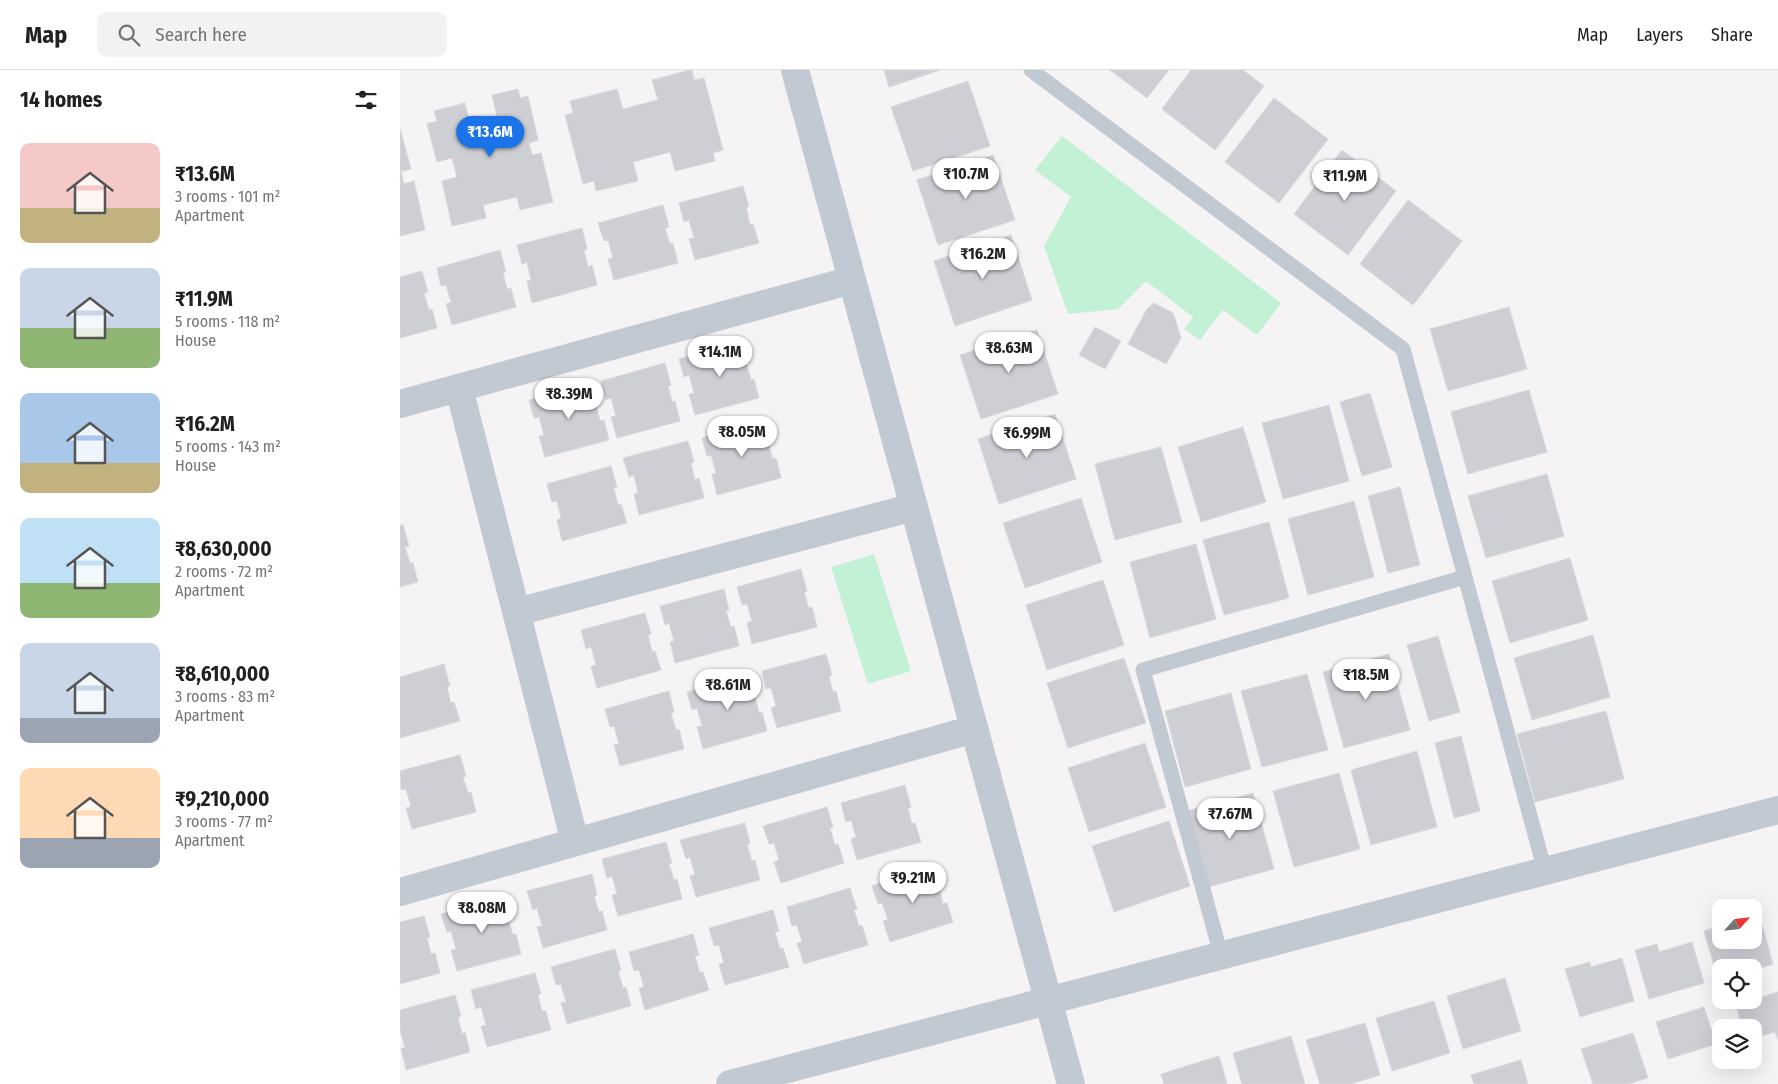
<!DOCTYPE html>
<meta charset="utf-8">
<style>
:root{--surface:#fff;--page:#f2f2f2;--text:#202124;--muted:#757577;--line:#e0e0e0;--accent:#1a73e8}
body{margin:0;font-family:"Fira Sans Condensed",sans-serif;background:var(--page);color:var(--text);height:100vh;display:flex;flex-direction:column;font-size:19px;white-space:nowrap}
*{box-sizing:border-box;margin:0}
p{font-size:16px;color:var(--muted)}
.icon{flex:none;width:28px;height:28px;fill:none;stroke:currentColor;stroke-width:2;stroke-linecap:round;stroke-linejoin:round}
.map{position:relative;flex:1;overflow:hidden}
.sheet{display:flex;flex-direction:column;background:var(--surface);width:400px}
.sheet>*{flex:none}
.needle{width:32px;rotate:63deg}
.controls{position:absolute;left:1312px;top:829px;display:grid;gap:10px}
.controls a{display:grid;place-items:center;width:50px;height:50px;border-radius:10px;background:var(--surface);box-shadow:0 5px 20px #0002;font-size:25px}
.price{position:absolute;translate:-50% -42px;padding:0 11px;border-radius:18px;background:#fff;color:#222;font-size:16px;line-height:32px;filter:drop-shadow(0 1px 2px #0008)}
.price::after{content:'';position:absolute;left:50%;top:30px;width:15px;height:11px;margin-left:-8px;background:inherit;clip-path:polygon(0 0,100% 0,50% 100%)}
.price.current{background:var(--accent);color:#fff}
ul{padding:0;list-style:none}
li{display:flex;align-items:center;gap:15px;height:125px;padding:0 20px}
li span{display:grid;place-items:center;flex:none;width:140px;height:100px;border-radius:10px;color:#555}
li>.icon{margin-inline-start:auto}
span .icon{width:60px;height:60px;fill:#fffc;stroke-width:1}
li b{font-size:21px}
h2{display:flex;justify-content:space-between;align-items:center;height:60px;padding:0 20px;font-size:21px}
header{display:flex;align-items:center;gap:30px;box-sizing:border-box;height:70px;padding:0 25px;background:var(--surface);border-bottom:1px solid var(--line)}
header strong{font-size:24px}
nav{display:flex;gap:28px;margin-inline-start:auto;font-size:18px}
.search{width:350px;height:45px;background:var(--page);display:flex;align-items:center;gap:12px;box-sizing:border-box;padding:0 18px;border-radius:10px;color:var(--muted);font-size:19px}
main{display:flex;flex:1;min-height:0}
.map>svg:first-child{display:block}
</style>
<header>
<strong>Map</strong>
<div class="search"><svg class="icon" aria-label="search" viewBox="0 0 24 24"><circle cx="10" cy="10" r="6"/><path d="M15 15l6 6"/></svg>Search here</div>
<nav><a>Map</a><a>Layers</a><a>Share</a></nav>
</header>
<main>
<section class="sheet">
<h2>14 homes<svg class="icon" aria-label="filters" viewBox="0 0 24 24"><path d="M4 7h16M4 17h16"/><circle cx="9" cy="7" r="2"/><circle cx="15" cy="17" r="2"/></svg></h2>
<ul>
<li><span style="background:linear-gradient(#f6c9c9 65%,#c2b280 0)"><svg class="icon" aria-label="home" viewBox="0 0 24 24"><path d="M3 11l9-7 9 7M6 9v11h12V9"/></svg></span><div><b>₹13.6M</b><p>3 rooms · 101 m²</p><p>Apartment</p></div></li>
<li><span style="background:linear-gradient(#c9d6e8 60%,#8fb573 0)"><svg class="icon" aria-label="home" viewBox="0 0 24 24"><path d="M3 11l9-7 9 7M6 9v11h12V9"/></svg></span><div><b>₹11.9M</b><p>5 rooms · 118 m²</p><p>House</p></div></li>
<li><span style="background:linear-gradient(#a9c7e8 70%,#c2b280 0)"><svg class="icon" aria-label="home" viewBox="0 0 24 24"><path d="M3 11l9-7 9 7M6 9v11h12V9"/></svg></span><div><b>₹16.2M</b><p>5 rooms · 143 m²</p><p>House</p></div></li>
<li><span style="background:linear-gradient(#bfe0f5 65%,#8fb573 0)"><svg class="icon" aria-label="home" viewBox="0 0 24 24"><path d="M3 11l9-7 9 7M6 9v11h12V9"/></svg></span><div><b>₹8,630,000</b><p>2 rooms · 72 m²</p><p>Apartment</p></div></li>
<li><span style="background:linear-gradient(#c9d6e8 75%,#9aa5b1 0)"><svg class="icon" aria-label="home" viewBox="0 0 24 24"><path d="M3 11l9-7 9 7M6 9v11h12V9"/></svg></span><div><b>₹8,610,000</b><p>3 rooms · 83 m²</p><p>Apartment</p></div></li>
<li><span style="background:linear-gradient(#ffd9b3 70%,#9aa5b1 0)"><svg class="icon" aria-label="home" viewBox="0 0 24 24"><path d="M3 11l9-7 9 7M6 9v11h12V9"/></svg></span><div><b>₹9,210,000</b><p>3 rooms · 77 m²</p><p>Apartment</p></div></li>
</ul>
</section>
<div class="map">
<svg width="1378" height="1014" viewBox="0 0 1378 1014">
<rect width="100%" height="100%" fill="#f5f3f3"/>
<g fill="#c3f1d5">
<path d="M 662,66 L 881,233 L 857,265 L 823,240 L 800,270 L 784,259 L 793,247 L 746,211 L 718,239 L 668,244 L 644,176 L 671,127 L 635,100 Z"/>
<path d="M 474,484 L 511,601 L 468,614 L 431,497 Z"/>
</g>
<g fill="#cdcfd5" stroke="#d7d9de">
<path d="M 290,0 L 292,0 L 294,10 L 304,8 L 323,80 L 313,83 L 315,91 L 275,101 L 270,82 L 233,92 L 238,111 L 196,121 L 194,111 L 183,114 L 165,45 L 173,43 L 170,31 L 217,19 L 223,39 L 258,30 L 252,10 Z"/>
<path d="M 484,0 L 540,0 L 489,17 Z"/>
<path d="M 710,0 L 769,0 L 747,28 Z"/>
<path d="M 791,0 L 843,0 L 864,16 L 815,80 L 762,39 Z"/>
<path d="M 568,11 L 590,76 L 513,101 L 491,37 Z"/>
<path d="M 118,19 L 120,28 L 128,26 L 138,70 L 129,73 L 132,85 L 141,83 L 153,132 L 120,140 L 117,127 L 83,135 L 86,148 L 52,156 L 42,111 L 57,107 L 52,88 L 37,92 L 27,54 L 37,51 L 34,41 L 65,33 L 71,58 L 98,51 L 92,25 Z"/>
<path d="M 874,28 L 928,69 L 879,133 L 825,92 Z"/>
<path d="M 0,59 L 11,99 L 1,101 L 4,114 L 14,111 L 25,160 L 0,166 Z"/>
<path d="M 942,80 L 996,121 L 948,185 L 894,144 Z"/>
<path d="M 593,85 L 615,150 L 538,175 L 517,110 Z"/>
<path d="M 343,116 L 349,137 L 346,137 L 350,155 L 353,154 L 359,173 L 295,190 L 289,169 L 294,168 L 289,150 L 284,152 L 279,133 Z"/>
<path d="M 1008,130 L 1062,171 L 1013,235 L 960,194 Z"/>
<path d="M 263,135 L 269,157 L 265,158 L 270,174 L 273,173 L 278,193 L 214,210 L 208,189 L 213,188 L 208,170 L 204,171 L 198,153 Z"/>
<path d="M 182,158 L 187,179 L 184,180 L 188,197 L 192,195 L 197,215 L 132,233 L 127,211 L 131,210 L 127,192 L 122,194 L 117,175 Z"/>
<path d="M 611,165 L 632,230 L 555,256 L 534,191 Z"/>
<path d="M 100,180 L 106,202 L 103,202 L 107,219 L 111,218 L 116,237 L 52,255 L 46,234 L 51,232 L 46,215 L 41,216 L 37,198 Z"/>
<path d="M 22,201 L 28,222 L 24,223 L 29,240 L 32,239 L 37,258 L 0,268 L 0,207 Z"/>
<path d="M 754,233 L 773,243 L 781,268 L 766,294 L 728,274 L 747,239 Z"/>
<path d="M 1109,237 L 1127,299 L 1048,321 L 1030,259 Z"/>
<path d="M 695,257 L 721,271 L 705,299 L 679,285 Z"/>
<path d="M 637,260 L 658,324 L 581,349 L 560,285 Z"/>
<path d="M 343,271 L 350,292 L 346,293 L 351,310 L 354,309 L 359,328 L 295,345 L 289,324 L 294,323 L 289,305 L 284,307 L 279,289 Z"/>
<path d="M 265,293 L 271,315 L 268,316 L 272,332 L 275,331 L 280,351 L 217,368 L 211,347 L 216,346 L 211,328 L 206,330 L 201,311 Z"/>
<path d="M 193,313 L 199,333 L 196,334 L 200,351 L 204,350 L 209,370 L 145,387 L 139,366 L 144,365 L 139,347 L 134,348 L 129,330 Z"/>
<path d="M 1129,320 L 1147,382 L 1068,404 L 1051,342 Z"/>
<path d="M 970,323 L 992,397 L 962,406 L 940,332 Z"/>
<path d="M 929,335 L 949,411 L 883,429 L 862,353 Z"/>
<path d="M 655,344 L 676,409 L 599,434 L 578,369 Z"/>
<path d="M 366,350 L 372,372 L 368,373 L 373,389 L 376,388 L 381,408 L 317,425 L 312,404 L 316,403 L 311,385 L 307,386 L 302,368 Z"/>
<path d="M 843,357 L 866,432 L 801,452 L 778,377 Z"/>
<path d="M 288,371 L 294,392 L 291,393 L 295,410 L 299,408 L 304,428 L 239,445 L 234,424 L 238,423 L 234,405 L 229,407 L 223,388 Z"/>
<path d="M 761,377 L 782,452 L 715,470 L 695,394 Z"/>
<path d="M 211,396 L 217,417 L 214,418 L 218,435 L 221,434 L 227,453 L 162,471 L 157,450 L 161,448 L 157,431 L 152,432 L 147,414 Z"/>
<path d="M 1147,404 L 1164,466 L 1086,488 L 1068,426 Z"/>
<path d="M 1000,417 L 1020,495 L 988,503 L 968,426 Z"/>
<path d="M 681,428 L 702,492 L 625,518 L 603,453 Z"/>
<path d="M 954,431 L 974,507 L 908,525 L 888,449 Z"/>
<path d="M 869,452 L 889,528 L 824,545 L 803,470 Z"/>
<path d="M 0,455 L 3,455 L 9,476 L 5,477 L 10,493 L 13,493 L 18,512 L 0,517 Z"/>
<path d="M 796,474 L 816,549 L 750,568 L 730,492 Z"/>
<path d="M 1170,488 L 1188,550 L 1110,573 L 1092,511 Z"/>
<path d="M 401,499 L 407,521 L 404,522 L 409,538 L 412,537 L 417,557 L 352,574 L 347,553 L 352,551 L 347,534 L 342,535 L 337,517 Z"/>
<path d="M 703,510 L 724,575 L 647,600 L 626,535 Z"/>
<path d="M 324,519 L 329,540 L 326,541 L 331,557 L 334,556 L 339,576 L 275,593 L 270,572 L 274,571 L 269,553 L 265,555 L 260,536 Z"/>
<path d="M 245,543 L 251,564 L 248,565 L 252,582 L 255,581 L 261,600 L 197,618 L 191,596 L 196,595 L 191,577 L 186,579 L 181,560 Z"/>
<path d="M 1193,565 L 1210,627 L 1132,650 L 1114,588 Z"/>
<path d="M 1038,566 L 1060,642 L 1029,651 L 1007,575 Z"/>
<path d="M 426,584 L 432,605 L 429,606 L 433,622 L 436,621 L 441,641 L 377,658 L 371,638 L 376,636 L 371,618 L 366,619 L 362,601 Z"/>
<path d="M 989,584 L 1010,660 L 944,678 L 923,602 Z"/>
<path d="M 724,588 L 746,653 L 668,678 L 647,613 Z"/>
<path d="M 44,594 L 50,616 L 47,617 L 51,633 L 54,632 L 60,651 L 0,668 L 0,607 Z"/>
<path d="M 352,604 L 358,625 L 355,626 L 359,643 L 362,642 L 367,661 L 303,679 L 297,657 L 302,656 L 297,638 L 292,640 L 287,622 Z"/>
<path d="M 907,604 L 928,680 L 862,697 L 841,621 Z"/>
<path d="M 269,621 L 274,642 L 271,643 L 276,660 L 279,659 L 284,679 L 220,696 L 214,675 L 219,674 L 214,656 L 210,657 L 205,639 Z"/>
<path d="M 831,623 L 851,699 L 785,717 L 765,641 Z"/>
<path d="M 1206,641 L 1224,709 L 1135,732 L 1117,664 Z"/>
<path d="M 1061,666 L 1080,741 L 1054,748 L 1035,673 Z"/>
<path d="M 745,673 L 766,737 L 689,762 L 668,698 Z"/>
<path d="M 1017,681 L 1037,757 L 971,775 L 951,700 Z"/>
<path d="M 60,685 L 66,706 L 63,707 L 68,723 L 71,722 L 76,742 L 12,759 L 6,738 L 11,737 L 6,719 L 1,720 L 0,701 Z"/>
<path d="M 939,703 L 960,779 L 894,797 L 873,721 Z"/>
<path d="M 505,715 L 511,737 L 508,738 L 512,754 L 515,753 L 521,772 L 457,790 L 451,769 L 456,767 L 451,750 L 446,752 L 441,733 Z"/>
<path d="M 853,723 L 874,799 L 808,817 L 787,741 Z"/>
<path d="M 427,737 L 433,757 L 430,758 L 435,775 L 438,774 L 444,793 L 381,813 L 374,792 L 379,790 L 374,773 L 369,774 L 363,756 Z"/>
<path d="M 769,751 L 790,816 L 714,842 L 692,776 Z"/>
<path d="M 345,753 L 350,774 L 347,775 L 352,791 L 355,790 L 360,810 L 296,827 L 290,806 L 295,805 L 290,787 L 286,789 L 280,770 Z"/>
<path d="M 266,772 L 272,793 L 269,794 L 274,810 L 277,809 L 282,829 L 218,846 L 212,825 L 217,824 L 212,806 L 207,808 L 202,789 Z"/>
<path d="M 535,796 L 542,817 L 539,818 L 543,834 L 547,833 L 553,852 L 490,872 L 483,851 L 488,850 L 482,833 L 478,834 L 472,816 Z"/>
<path d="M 192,804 L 197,825 L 194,826 L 199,842 L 202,841 L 207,860 L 143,878 L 137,857 L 142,856 L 137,838 L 133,840 L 127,821 Z"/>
<path d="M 450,818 L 457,839 L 454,840 L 459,856 L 462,855 L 468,875 L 404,894 L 397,873 L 402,872 L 397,855 L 392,856 L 387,837 Z"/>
<path d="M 106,827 L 112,848 L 108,849 L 113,865 L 116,864 L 121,884 L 57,901 L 51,880 L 56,879 L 51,861 L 47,862 L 41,844 Z"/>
<path d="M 373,840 L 379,861 L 375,862 L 380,879 L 383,878 L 389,897 L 325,915 L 319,894 L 324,893 L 319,875 L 314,876 L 309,858 Z"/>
<path d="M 24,846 L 30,867 L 27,868 L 31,884 L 35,883 L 40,903 L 0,914 L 0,852 Z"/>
<path d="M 1361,851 L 1373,894 L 1354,900 L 1354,898 L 1321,898 L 1321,908 L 1318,909 L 1304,861 L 1321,856 L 1321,870 L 1354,870 L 1354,853 Z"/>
<path d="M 293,864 L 299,885 L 295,886 L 300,903 L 303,902 L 309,920 L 245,940 L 239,918 L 244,917 L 239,900 L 234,901 L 229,882 Z"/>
<path d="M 1292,872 L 1304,913 L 1249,929 L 1235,880 L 1257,874 L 1259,882 Z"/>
<path d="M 215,879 L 221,901 L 218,901 L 223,918 L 226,917 L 231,936 L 167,954 L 161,933 L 166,932 L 161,914 L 156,915 L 151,897 Z"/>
<path d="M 1222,888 L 1234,931 L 1180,947 L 1165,899 L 1190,892 L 1191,897 Z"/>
<path d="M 135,903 L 141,924 L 138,925 L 142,941 L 146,941 L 151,960 L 87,977 L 81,956 L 86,955 L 81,937 L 76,939 L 71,920 Z"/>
<path d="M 1105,908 L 1121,961 L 1063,979 L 1047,926 Z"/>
<path d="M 1378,922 L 1378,970 L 1375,962 L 1354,968 L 1354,958 L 1343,958 L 1336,935 Z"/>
<path d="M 55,925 L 61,946 L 58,947 L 62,964 L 65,962 L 70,982 L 6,1000 L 1,979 L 5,977 L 0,960 L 0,940 Z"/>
<path d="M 1034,931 L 1050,983 L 992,1001 L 976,948 Z"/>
<path d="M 1304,937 L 1316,974 L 1268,989 L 1256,952 Z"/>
<path d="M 965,953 L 980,1005 L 951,1014 L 920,1014 L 906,970 Z"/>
<path d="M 1233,963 L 1248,1008 L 1228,1014 L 1193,1014 L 1181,979 Z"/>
<path d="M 891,966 L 905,1014 L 842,1014 L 833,983 Z"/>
<path d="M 819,986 L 827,1014 L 764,1014 L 761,1004 Z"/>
<path d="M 1121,990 L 1128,1014 L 1074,1014 L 1071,1005 Z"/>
</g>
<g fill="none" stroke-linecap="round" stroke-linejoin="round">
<g stroke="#c1cad2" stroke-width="15">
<path d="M 631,0 L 1003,279 L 1145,801"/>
<path d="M 821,885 L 743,600 L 1065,507"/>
</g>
<g stroke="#c1cad2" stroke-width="28">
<path d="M 395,0 L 671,1014"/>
<path d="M 59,318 L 175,772"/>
<path d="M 0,334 L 452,210"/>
<path d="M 117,542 L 514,437"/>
<path d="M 0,822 L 574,659"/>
<path d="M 330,1014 L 1378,740"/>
</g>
</g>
</svg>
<div class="controls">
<a><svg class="needle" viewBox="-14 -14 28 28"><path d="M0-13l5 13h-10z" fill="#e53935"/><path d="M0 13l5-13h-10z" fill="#757577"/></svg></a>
<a><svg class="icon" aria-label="locate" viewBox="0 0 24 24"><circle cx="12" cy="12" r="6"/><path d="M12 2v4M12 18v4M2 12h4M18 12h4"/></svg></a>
<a><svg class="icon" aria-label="layers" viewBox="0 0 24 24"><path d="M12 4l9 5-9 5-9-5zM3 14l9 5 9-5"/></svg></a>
</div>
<b class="price current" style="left:90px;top:88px">₹13.6M</b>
<b class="price" style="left:566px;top:130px">₹10.7M</b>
<b class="price" style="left:945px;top:132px">₹11.9M</b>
<b class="price" style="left:583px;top:210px">₹16.2M</b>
<b class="price" style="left:609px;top:304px">₹8.63M</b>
<b class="price" style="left:320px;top:308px">₹14.1M</b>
<b class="price" style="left:169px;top:350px">₹8.39M</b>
<b class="price" style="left:342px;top:388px">₹8.05M</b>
<b class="price" style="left:627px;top:389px">₹6.99M</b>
<b class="price" style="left:966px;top:631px">₹18.5M</b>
<b class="price" style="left:328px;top:641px">₹8.61M</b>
<b class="price" style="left:830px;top:770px">₹7.67M</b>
<b class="price" style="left:513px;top:834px">₹9.21M</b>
<b class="price" style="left:82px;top:864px">₹8.08M</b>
</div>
</main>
